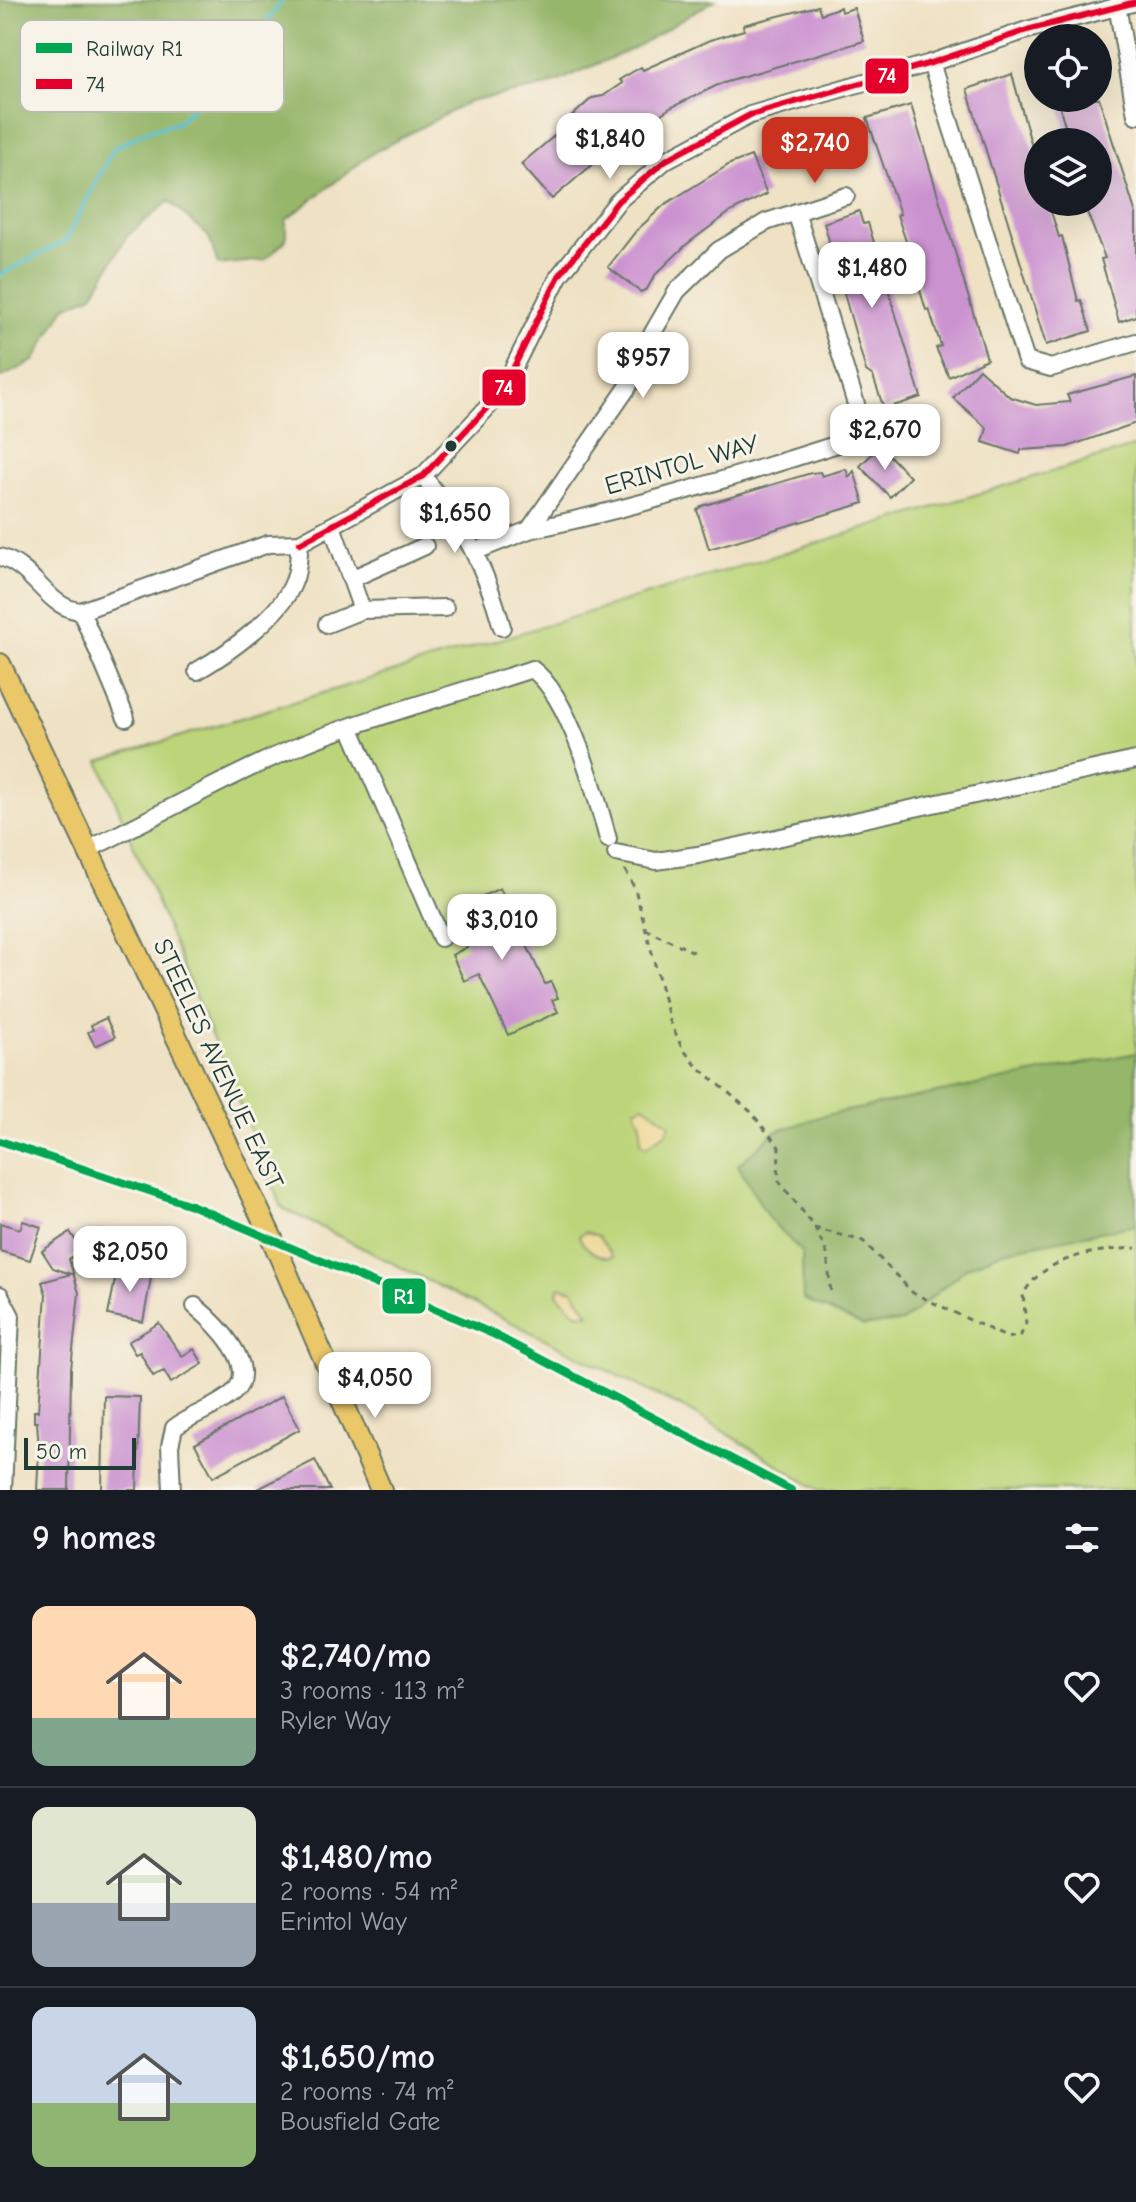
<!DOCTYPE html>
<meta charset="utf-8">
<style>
:root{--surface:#171b24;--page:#20242c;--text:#f1f3f6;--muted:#9ea1a6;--line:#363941;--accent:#c8321e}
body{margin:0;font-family:"Comic Neue",sans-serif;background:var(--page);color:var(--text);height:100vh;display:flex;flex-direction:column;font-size:30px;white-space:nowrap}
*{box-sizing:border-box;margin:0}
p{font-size:26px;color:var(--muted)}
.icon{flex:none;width:44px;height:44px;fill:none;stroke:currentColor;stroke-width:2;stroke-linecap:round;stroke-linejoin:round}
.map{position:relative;height:1490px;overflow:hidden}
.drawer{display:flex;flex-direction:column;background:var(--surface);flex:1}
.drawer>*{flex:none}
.controls{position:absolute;left:1024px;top:24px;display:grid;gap:16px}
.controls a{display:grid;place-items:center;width:88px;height:88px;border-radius:50%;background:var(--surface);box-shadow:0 8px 32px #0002;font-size:40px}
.scale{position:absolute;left:24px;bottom:20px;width:112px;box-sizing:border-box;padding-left:8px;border:4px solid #1f3d34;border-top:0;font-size:22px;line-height:28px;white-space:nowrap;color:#1f3d34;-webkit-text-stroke:6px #f7f3e8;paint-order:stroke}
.price{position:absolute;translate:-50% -68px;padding:0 18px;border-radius:16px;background:#fff;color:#222;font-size:26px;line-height:52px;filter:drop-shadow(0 2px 4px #0008)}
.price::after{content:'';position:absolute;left:50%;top:48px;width:24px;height:18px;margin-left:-12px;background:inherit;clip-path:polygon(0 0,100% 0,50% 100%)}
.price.selected{background:var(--accent);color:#fff}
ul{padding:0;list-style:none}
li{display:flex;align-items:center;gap:24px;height:200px;padding:0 32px}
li+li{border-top:2px solid var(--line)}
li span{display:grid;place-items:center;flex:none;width:224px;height:160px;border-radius:16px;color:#555}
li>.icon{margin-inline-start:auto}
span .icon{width:96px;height:96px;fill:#fffc;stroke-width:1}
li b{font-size:34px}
h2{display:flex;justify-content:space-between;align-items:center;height:96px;padding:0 32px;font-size:34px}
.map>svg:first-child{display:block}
</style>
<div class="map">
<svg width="1136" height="1490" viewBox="0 0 1136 1490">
<rect width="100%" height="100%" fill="#f7f3e8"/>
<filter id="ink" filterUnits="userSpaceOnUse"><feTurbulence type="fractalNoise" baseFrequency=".0125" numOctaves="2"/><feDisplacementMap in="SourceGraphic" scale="16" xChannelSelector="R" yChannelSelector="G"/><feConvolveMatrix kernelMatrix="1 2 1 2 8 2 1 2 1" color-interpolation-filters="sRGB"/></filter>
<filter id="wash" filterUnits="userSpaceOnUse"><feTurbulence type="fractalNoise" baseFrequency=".006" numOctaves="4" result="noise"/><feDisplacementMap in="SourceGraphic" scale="32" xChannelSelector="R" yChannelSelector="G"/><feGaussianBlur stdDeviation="1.8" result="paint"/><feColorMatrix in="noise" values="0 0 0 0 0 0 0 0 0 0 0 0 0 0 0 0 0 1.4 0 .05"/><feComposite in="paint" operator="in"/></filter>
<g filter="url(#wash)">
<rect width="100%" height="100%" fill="#efe1c3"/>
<path fill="#bdd57a" stroke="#6e8957" stroke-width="2" d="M 1136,446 L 1136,1490 L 819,1490 L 695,1414 L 282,1208 L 99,761 Z"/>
<g fill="#96b66a" stroke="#5a7a4f" stroke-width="2">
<path d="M 0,0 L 715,0 L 634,48 L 545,87 L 469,102 L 374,152 L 286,220 L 286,240 L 265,260 L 218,265 L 209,237 L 169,201 L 127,236 L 93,295 L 65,307 L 34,361 L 0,378 Z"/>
<path d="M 1136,1053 L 1136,1225 L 1003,1251 L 966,1268 L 902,1322 L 863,1326 L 803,1299 L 802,1252 L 769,1219 L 738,1165 L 775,1132 L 822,1116 Z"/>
</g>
<g fill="#eeda9e" stroke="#868c69" stroke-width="2">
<path d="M 644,1105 L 670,1124 L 667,1132 L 646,1146 L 641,1142 L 641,1124 L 635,1109 Z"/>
<path d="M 586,1232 L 598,1236 L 613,1257 C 601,1260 581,1247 579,1235 Z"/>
<path d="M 560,1287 L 573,1290 L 589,1314 L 576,1313 L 557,1294 Z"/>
</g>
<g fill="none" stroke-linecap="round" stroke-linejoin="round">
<path stroke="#55c1ce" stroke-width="4" d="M 0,275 L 65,241 L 114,148 L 149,130 L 177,123 L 220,82 L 283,0"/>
</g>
<g id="blocks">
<g fill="#cb92d0">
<path d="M 818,6 L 821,14 L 840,7 L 841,12 L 854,8 L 864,41 L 724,82 L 670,108 L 614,146 L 552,199 L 521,164 L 573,120 L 570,118 L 592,98 L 603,96 L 622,83 L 619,80 L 641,67 L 643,70 L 710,40 L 744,30 L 743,25 Z"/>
<path d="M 1012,74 L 1038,169 L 1038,202 L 1048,202 L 1059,237 L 1062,236 L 1078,301 L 1081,300 L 1091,331 L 1046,345 L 967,89 Z"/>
<path d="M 1057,98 L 1099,98 L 1136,214 L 1136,316 L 1119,322 L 1101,259 L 1105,258 L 1083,202 L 1098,202 L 1098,142 L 1065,142 L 1062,130 L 1066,129 Z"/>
<path d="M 911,105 L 987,359 L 949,377 L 936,348 L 941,346 L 929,309 L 926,310 L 917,280 L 919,279 L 897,215 L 900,214 L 867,118 Z"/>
<path d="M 751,156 L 767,194 L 730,212 L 687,244 L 655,275 L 647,289 L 641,292 L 608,267 L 636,231 L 664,205 L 730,164 Z"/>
<path d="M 859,211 L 863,224 L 868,223 L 921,397 L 884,409 L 873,376 L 866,371 L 824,223 Z"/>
<path d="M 979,369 L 1010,397 L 1036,405 L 1070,402 L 1067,395 L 1136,376 L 1136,423 L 1067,447 L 1021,450 L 1020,454 L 983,442 L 987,428 L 953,398 Z"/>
<path d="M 885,413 L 929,420 L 924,449 L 880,442 Z"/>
<path d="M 880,446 L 910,477 L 890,497 L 860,466 Z"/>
<path d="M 846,469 L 849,477 L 854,471 L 864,503 L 709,549 L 697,510 L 702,506 L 811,473 L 820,472 L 822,476 Z"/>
<path d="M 500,888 L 545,984 L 551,982 L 558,998 L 552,1000 L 558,1012 L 508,1035 L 479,974 L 464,981 L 452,955 L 467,947 L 450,911 Z"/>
<path d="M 106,1018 L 115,1037 L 95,1046 L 88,1032 L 93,1030 L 91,1025 Z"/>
<path d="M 23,1221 L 41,1227 L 30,1260 L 0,1251 L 0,1223 L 20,1229 Z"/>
<path d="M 70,1232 L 82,1250 L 69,1259 L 79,1293 L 71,1369 L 69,1490 L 37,1490 L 39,1450 L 37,1422 L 34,1422 L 34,1411 L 38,1411 L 44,1322 L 46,1294 L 42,1282 L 71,1274 L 53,1268 L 42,1251 Z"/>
<path d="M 118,1265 L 152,1272 L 143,1322 L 108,1315 Z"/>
<path d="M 159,1323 L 182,1356 L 194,1349 L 203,1364 L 171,1383 L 164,1371 L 153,1376 L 140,1352 L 135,1354 L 128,1342 Z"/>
<path d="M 104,1396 L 140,1397 L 137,1490 L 102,1490 Z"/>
<path d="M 282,1396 L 300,1429 L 213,1477 L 195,1444 Z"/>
<path d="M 315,1460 L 330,1490 L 256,1490 Z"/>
</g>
</g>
</g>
<g filter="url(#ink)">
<use href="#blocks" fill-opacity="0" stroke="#687666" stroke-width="2"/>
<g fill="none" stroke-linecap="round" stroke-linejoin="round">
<g stroke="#687666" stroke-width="20">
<g id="minor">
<path d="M 1117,5 L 1136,115"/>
<path d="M 931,63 L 1026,361 L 1051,368 L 1136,342"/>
<path d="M 423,476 C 464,529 484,562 502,627"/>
<path d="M 332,526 L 362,610 L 445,608"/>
<path d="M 529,530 C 635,508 741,475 844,442 L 853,434 L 856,404 L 796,212"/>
<path d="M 476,551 L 529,530 L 628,387 L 644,348 L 677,291 L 719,250 L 766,222 L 846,196"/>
<path d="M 0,557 C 35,567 47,609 81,611 L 268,544 L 300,543 L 423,476 L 501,393 L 559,276 L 618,201 L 666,160 L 750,115 L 931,63 L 1027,30 L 1136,2"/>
<path d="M 351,579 L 425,546"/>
<path d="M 81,611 L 126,718"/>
<path d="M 327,624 L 362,610"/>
<path d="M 197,671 C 228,653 282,615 294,581 C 299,570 298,556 300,543"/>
<path d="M 351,729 L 441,938"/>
<path d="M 87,850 C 160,815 231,774 306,743 C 379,714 457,694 532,669 C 569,695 596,794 608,839"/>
<path d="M 616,853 L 656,861 L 698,855 L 1136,760"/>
<path d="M 0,1295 L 11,1316 L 3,1490"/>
<path d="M 172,1490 L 170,1446 L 174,1428 C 191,1414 217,1408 233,1393 C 262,1367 214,1322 195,1306"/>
</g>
</g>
<g stroke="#687666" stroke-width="24">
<path id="major" d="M 0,664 L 274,1243 L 381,1490"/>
</g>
<g stroke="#687666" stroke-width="3" stroke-dasharray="6 6" stroke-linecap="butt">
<path d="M 625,870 L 635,889 L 670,1021 L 682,1048 L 696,1065 L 750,1111 L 779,1147 L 778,1180 L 814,1226 L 827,1254 L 831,1294"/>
<path d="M 645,929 L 696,953"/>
<path d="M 814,1228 L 863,1241 L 913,1293 L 1008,1338 L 1021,1335 L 1026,1323 L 1023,1295 C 1043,1256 1097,1250 1136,1248"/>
</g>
<use href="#minor" stroke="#fff" stroke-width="16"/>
<use href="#major" stroke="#eac769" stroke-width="20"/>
<g stroke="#f7f3e8" stroke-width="12">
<path id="bus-1" d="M 300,543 L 423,476 L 501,393 L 559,276 L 618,201 L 666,160 L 750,115 L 931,63 L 1027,30 L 1136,2"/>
</g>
<use href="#bus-1" stroke="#e4002b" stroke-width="6"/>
<g stroke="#f7f3e8" stroke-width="14">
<path id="rail-1" d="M 0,1141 L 191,1205 L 493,1334 L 791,1490"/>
</g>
<use href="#rail-1" stroke="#00a651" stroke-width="8"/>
</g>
</g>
<circle fill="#1f3d34" stroke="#f7f3e8" stroke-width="3" cx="451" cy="446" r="7"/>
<g text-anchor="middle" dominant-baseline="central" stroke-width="6" stroke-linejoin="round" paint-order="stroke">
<g font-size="26" fill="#1f3d34" stroke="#f7f3e8">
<text transform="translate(682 465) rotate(-16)">ERINTOL WAY</text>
<text transform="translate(218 1064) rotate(65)">STEELES AVENUE EAST</text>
</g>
</g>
<rect x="20" y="20" width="264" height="92" rx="12" fill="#f7f3e8" stroke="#b6bcb2" stroke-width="2"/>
<rect x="36" y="43" width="36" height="10" fill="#00a651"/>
<rect x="36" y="79" width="36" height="10" fill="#e4002b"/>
<g font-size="22" fill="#1f3d34">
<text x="86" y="56">Railway R1</text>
<text x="86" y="92">74</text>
</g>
<g stroke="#f7f3e8" stroke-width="3">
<rect x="864" y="57" width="46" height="38" rx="8" fill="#e4002b"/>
<rect x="481" y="368" width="46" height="39" rx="8" fill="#e4002b"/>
<rect x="381" y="1277" width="46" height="38" rx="8" fill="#00a651"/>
</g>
<g font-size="22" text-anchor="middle" font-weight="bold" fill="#fff">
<text x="887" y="83">74</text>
<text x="504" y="395">74</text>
<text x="404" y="1304">R1</text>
</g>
</svg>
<div class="controls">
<a><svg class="icon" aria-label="locate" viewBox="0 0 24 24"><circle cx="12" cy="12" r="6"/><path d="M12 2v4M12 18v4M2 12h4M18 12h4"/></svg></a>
<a><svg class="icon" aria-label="layers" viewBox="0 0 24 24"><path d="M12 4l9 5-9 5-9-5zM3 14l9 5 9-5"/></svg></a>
</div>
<div class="scale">50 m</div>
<b class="price" style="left:610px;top:181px">$1,840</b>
<b class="price selected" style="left:815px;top:185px">$2,740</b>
<b class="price" style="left:872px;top:310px">$1,480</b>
<b class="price" style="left:643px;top:400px">$957</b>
<b class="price" style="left:885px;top:472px">$2,670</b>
<b class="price" style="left:455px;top:555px">$1,650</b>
<b class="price" style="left:502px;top:962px">$3,010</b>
<b class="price" style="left:130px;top:1294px">$2,050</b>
<b class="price" style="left:375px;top:1420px">$4,050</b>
</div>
<section class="drawer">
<h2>9 homes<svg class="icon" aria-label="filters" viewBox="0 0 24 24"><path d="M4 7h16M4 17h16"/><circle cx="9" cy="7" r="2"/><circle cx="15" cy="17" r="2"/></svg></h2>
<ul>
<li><span style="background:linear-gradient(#ffd9b3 70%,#7fa58c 0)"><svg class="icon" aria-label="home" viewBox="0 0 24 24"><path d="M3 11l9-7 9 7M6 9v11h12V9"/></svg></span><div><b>$2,740/mo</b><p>3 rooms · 113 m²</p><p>Ryler Way</p></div><svg class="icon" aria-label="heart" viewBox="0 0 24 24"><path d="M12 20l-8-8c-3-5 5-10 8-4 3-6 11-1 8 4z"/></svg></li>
<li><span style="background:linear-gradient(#dfe7d0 60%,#9aa5b1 0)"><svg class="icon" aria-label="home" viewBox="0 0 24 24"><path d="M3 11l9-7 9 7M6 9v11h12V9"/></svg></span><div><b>$1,480/mo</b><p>2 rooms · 54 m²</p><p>Erintol Way</p></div><svg class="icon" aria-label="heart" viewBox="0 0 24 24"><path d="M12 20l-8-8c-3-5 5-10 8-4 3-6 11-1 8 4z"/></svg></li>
<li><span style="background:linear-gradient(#c9d6e8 60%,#8fb573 0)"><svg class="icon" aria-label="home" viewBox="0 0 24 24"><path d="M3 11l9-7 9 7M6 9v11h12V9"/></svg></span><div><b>$1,650/mo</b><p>2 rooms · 74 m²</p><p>Bousfield Gate</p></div><svg class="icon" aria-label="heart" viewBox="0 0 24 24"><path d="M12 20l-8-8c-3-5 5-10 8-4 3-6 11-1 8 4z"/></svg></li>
</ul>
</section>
